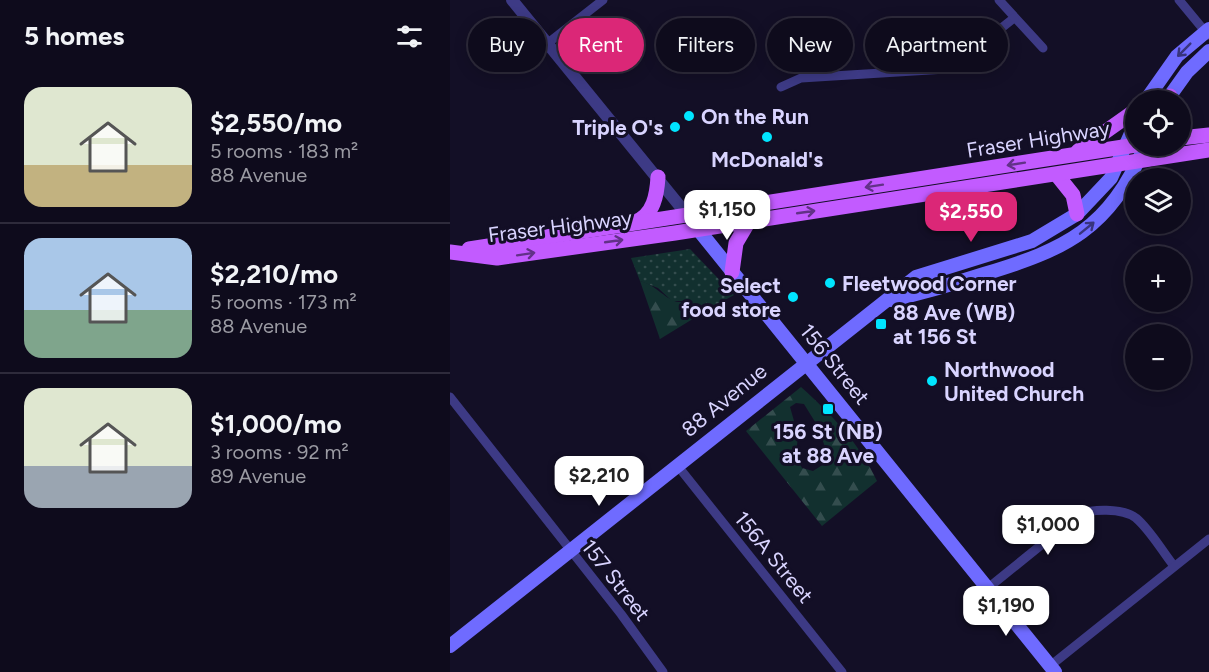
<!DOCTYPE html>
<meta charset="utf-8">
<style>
:root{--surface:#0e0b1c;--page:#1c1929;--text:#f1f3f6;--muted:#9b9ba3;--line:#2e2b3b;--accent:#db2777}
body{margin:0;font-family:Figtree,sans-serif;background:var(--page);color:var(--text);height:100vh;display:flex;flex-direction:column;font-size:22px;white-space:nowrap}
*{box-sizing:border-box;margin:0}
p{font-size:20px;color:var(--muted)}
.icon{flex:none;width:33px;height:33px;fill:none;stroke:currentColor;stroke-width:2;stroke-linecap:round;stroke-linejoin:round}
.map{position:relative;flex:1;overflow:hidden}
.drawer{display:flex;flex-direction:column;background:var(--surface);width:450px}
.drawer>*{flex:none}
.banner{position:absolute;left:18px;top:18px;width:570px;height:54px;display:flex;gap:12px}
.fabs{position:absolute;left:675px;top:90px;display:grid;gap:12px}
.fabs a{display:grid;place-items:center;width:66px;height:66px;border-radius:50%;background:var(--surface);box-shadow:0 3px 15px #0003,0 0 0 2px var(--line);font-size:30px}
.price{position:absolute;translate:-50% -51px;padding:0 14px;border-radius:12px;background:#fff;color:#222;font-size:20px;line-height:39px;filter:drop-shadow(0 2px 3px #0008)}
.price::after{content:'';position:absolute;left:50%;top:36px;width:18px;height:14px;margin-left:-9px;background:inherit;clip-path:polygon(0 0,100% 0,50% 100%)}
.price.current{background:var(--accent);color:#fff}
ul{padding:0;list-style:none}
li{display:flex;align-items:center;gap:18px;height:150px;padding:0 24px}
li+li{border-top:2px solid var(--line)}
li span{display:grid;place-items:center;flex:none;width:168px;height:120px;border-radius:18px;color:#555}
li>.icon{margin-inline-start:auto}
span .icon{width:72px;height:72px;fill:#fffc;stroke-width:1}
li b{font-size:26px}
h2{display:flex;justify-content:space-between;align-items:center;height:72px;padding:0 24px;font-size:26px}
.chip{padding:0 21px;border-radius:27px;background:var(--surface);box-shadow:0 3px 15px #0003,0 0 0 2px var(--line);font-size:21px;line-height:54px}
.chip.current{background:var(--accent);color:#fff}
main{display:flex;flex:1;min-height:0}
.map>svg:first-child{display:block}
</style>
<main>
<section class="drawer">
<h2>5 homes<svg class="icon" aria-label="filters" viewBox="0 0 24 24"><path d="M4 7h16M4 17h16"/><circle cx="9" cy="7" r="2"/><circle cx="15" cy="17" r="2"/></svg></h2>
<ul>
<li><span style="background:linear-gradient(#dfe7d0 65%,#c2b280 0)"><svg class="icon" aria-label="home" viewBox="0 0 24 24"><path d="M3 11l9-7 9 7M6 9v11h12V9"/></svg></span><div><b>$2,550/mo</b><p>5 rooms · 183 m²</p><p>88 Avenue</p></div></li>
<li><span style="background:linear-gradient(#a9c7e8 60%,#7fa58c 0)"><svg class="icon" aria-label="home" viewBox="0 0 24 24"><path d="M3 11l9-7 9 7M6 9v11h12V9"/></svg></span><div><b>$2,210/mo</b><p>5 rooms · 173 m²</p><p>88 Avenue</p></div></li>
<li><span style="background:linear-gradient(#dfe7d0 65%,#9aa5b1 0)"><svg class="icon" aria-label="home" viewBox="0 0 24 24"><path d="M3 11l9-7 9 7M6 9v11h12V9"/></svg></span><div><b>$1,000/mo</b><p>3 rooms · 92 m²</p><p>89 Avenue</p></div></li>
</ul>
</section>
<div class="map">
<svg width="759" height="672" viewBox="0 0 759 672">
<defs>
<pattern id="grass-dots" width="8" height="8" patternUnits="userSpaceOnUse" patternTransform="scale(1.5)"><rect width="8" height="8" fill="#12302f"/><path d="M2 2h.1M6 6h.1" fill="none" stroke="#344d4e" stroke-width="1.8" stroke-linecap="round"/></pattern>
<pattern id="forest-firs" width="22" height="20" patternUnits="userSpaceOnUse" patternTransform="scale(1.5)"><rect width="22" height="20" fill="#12302f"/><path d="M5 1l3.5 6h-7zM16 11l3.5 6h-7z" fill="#344d4e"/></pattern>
</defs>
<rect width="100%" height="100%" fill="#130f26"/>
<path fill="url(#grass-dots)" d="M 240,249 L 284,295 L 259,309 L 259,306 L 240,301 L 222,301 L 208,288 L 190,281 L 181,258 Z"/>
<g fill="url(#forest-firs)" fill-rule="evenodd">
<path d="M 190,281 C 207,285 216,301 229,302 C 237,303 245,298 254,298 L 259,309 L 210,339 Z"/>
<path d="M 351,387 C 381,414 410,444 427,481 L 372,526 L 296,431 ZM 346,403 L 354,404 L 367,425 L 378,455 L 374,464 L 363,471 L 352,468 L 346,456 L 348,435 L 340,407 Z"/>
</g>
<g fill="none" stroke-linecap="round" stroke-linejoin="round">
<g stroke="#3d3a85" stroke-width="9">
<path d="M 549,0 L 593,48"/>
<path d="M 729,0 L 758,35"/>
<path d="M 98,43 L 153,0"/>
<path d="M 331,87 L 351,78 L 496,69 L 510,61 L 564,18"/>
<path d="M 0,397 L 171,614 L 213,672"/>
<path d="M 227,465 L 392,672"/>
<path d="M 538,588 L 627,516 C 640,508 673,508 686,518 C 701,531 712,551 724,566"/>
<path d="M 600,666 L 759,539"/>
</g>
<path stroke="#3d3a85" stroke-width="12" d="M 62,0 L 238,216"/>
<g stroke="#6f6bff" stroke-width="14">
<path d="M 696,100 L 727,56 L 759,29"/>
<path d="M 717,100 L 737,72 L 759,51"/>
<path d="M 243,223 L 605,672"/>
<path d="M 441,300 C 472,293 503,284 534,274 C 617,249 659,229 695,146"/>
<path d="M 0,646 L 466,277 L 582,241 L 627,214 L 661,178 L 686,122"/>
</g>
<g stroke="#c25bff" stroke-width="15">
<path d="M 720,96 L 720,100"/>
<path d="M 730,138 L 759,135"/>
<path d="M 628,151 L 686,110"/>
<path d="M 607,175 L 623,195 L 627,214"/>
<path d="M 185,222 C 204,215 207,194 208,177"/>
<path d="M 19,249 L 686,145"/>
<path d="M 0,252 L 47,258 L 225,233 L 759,150"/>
<path d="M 282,272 L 286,243 L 299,221"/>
</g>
</g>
<defs><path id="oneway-shaft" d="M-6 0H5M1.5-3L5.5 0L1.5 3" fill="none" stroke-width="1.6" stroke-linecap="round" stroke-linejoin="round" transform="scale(1.5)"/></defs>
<g stroke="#38347d">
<use href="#oneway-shaft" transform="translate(734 50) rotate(135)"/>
<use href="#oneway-shaft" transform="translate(637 228) rotate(-39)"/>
</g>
<g stroke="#623188">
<use href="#oneway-shaft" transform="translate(566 164) rotate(171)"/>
<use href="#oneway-shaft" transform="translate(424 186) rotate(171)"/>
<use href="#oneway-shaft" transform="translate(356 212) rotate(-8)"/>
<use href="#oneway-shaft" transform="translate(164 241) rotate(-8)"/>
<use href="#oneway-shaft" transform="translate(76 254) rotate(-9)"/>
</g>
<g fill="#00e5ff" stroke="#130f26" stroke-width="2">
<circle cx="239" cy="116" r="6"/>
<circle cx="225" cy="127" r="6"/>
<circle cx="317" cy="137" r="6"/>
<circle cx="380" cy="283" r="6"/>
<circle cx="343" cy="297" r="6"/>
<rect x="425" y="318" width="12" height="12" rx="3"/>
<circle cx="482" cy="381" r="6"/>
<rect x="372" y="403" width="12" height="12" rx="3"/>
</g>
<g text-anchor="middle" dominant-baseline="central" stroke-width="6" stroke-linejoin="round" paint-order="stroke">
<g font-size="21" font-weight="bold" fill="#d9d4ff" stroke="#130f26" text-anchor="start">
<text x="251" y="116">On the Run</text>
<text x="213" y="127" text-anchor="end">Triple O's</text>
<text x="317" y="159" text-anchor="middle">McDonald's</text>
<text x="392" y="283">Fleetwood Corner</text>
<text x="331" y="285" text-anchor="end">Select<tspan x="331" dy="24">food store</tspan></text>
<text x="443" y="312">88 Ave (WB)<tspan x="443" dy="24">at 156 St</tspan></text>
<text x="494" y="369">Northwood<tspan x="494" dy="24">United Church</tspan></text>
<text x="378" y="431" text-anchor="middle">156 St (NB)<tspan x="378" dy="24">at 88 Ave</tspan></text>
</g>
<g font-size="21" fill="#d9d4ff" stroke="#130f26">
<text transform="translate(588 139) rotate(-9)">Fraser Highway</text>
<text transform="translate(110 226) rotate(-7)">Fraser Highway</text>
<text transform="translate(385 364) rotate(51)">156 Street</text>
<text transform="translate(274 400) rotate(-39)">88 Avenue</text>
<text transform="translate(324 557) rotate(51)">156A Street</text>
<text transform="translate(166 580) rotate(52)">157 Street</text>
</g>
</g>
</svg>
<div class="fabs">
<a><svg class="icon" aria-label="locate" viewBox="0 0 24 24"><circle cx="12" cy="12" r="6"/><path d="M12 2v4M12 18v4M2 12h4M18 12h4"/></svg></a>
<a><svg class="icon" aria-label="layers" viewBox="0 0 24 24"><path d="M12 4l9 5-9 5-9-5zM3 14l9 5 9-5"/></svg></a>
<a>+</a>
<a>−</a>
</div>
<b class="price" style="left:277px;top:241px">$1,150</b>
<b class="price current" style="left:521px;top:243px">$2,550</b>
<b class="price" style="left:149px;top:507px">$2,210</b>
<b class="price" style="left:598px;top:556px">$1,000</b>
<b class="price" style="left:556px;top:637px">$1,190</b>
<div class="banner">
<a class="chip">Buy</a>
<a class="chip current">Rent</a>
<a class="chip">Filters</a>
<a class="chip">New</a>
<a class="chip">Apartment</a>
</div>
</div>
</main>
